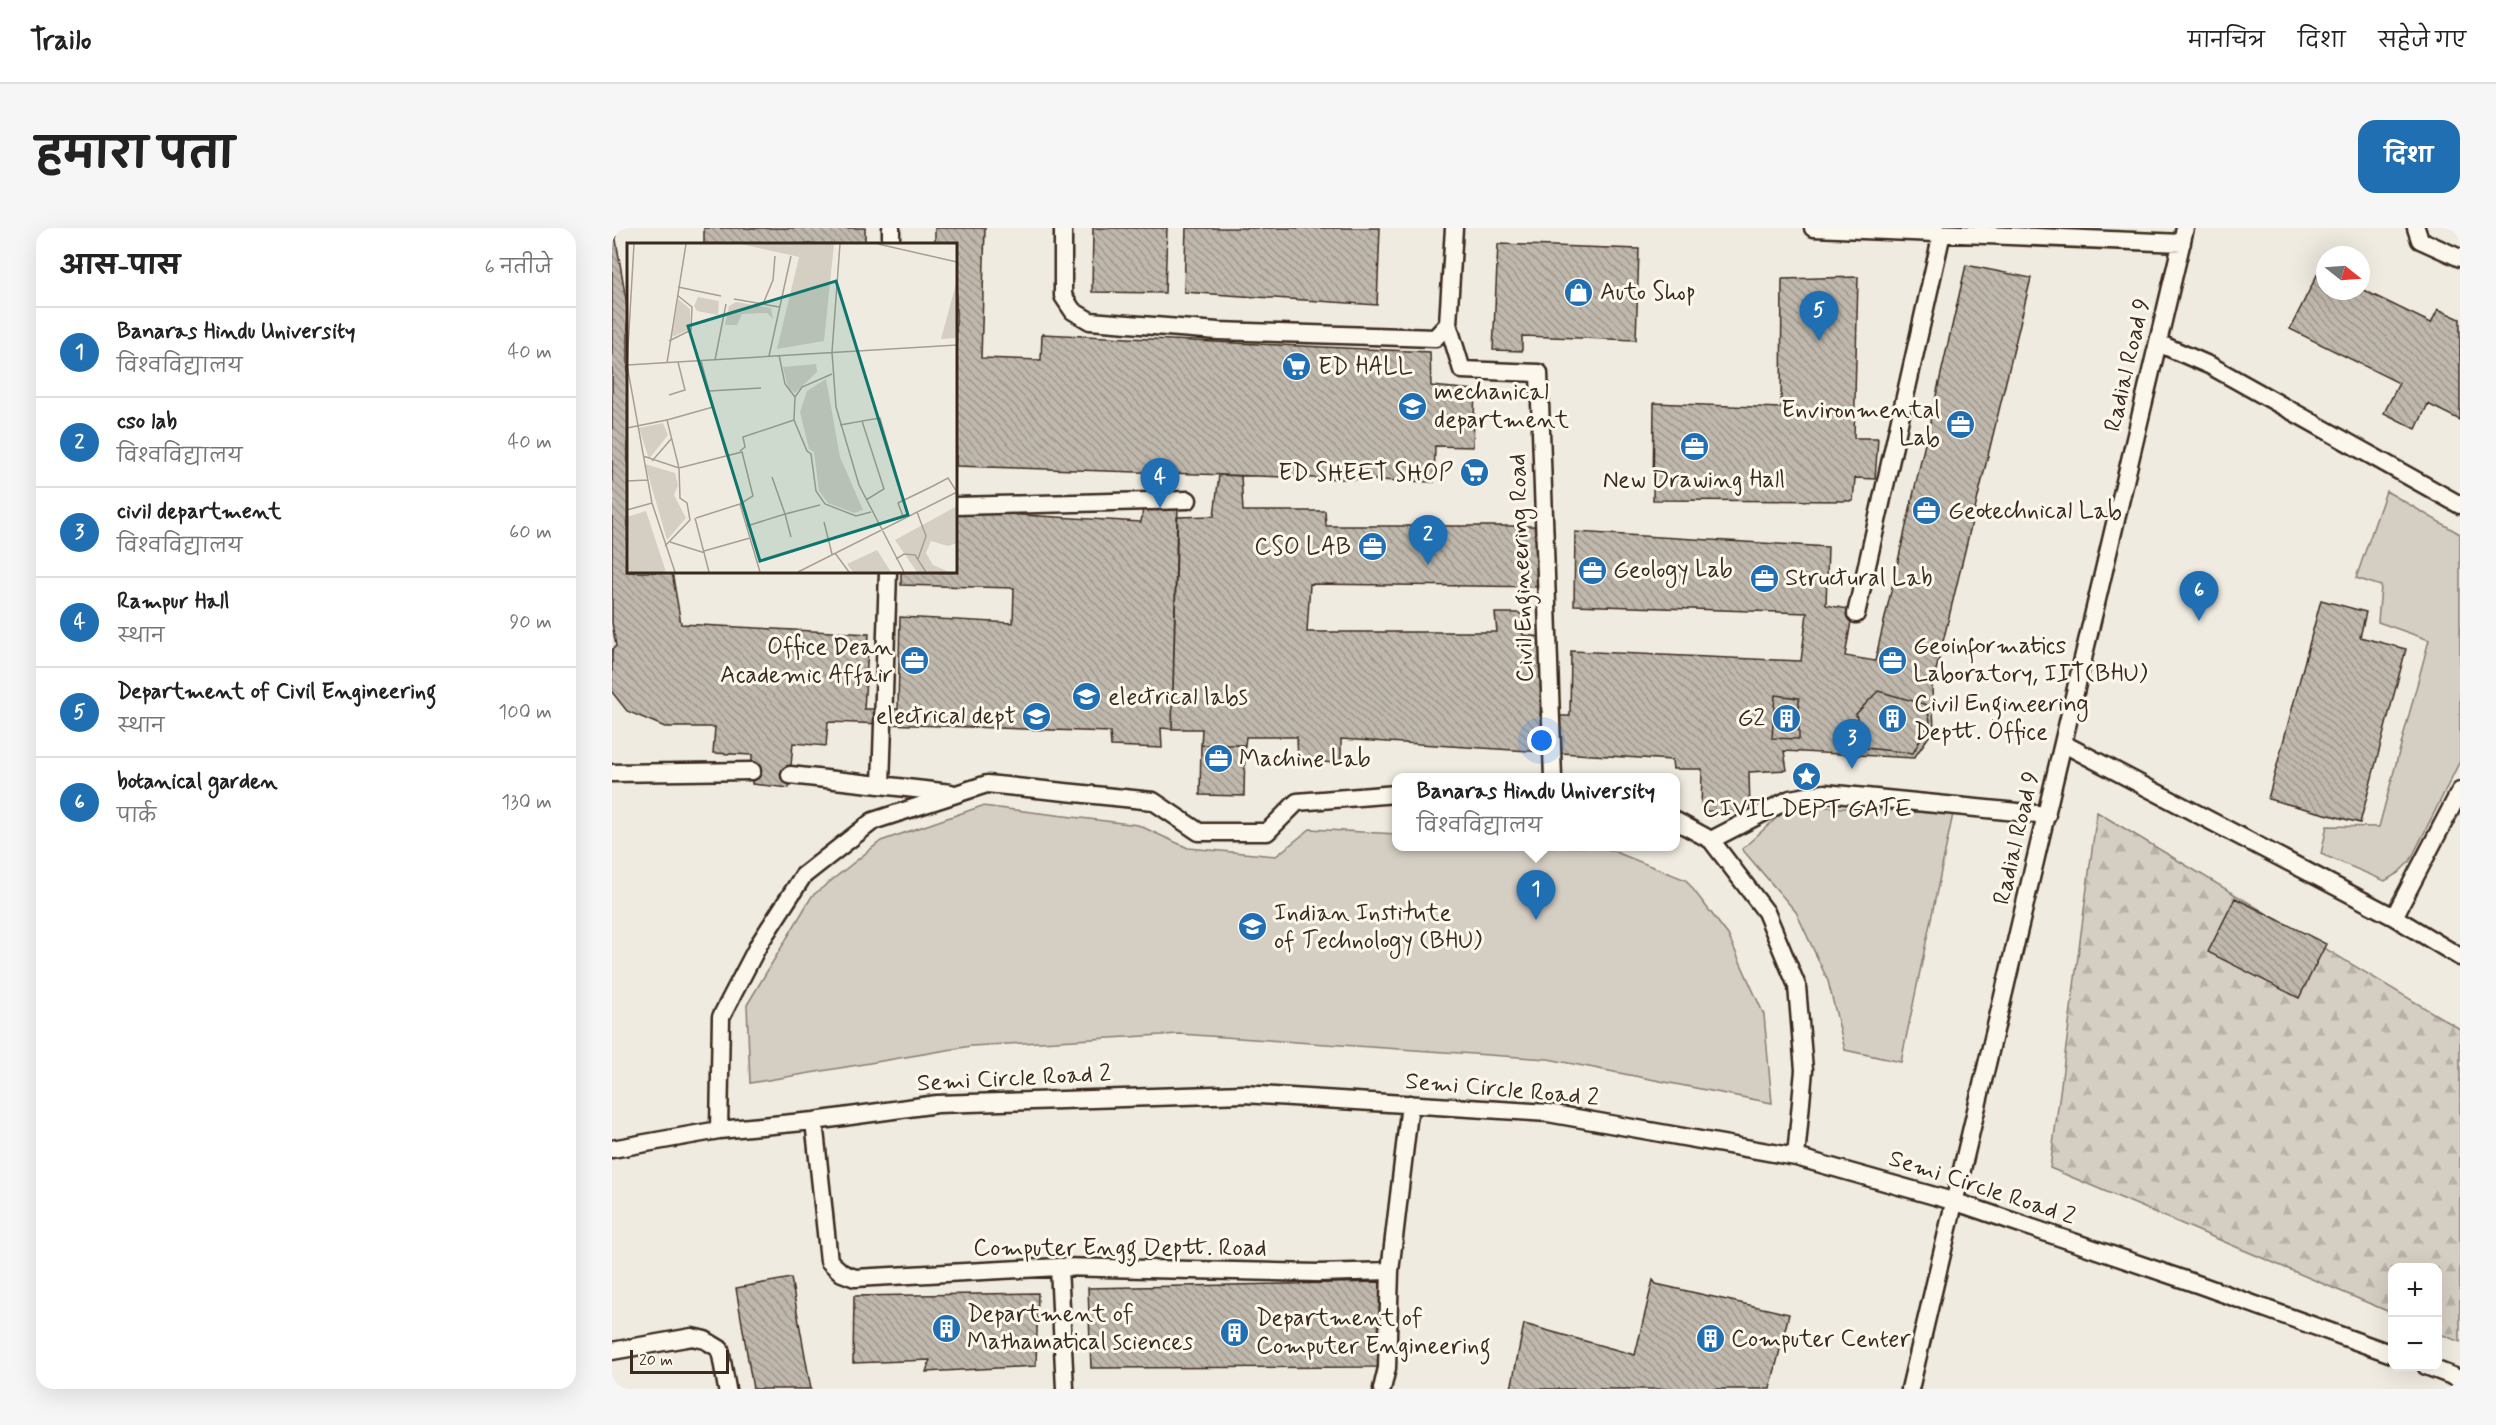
<!DOCTYPE html>
<html lang="hi">
<meta charset="utf-8">
<style>
body{margin:0;font-family:Mynerve,"Playpen Sans Deva",sans-serif;background:#f6f6f6;color:#222}
.controls{position:absolute;right:18px;bottom:18px;display:grid;overflow:hidden;border-radius:12px;box-shadow:0 6px 24px #0002}
.controls button{width:54px;height:54px;display:grid;place-items:center;padding:0;border:0;border-bottom:2px solid #e0e0e0;background:#fff;color:#222;font:30px sans-serif}
.compass{position:absolute;left:1704px;top:18px;width:54px;height:54px;border-radius:50%;background:#fff;box-shadow:0 6px 24px #0002;rotate:107deg}
.scale{position:absolute;left:18px;bottom:15px;width:99px;box-sizing:border-box;padding-left:6px;border:3px solid #3b2a1e;border-top:0;font-size:16px;line-height:21px;white-space:nowrap;color:#3b2a1e;-webkit-text-stroke:4px #fbf7ec;paint-order:stroke}
.you{position:absolute;left:930px;top:513px;width:21px;height:21px;margin:-15px;border:4px solid #fff;border-radius:50%;background:#1a73e8;box-shadow:0 0 0 9px #1a73e833}
.badge{display:grid;place-items:center;width:39px;height:39px;border-radius:50%;background:#1f6fb2;color:#fff;font-size:20px;font-weight:700}
.pin{position:absolute;translate:-50% -50px;filter:drop-shadow(0 2px 3px #0008)}
.pin::after{content:'';position:absolute;top:32px;width:21px;height:18px;background:inherit;clip-path:polygon(0 0,100% 0,50% 100%)}
.popup{position:absolute;left:780px;top:545px;width:288px;height:78px;box-sizing:border-box;display:grid;place-content:center;border-radius:12px;background:#fff;filter:drop-shadow(0 2px 4px #0005);font-size:20px;white-space:nowrap;color:#767676}
.popup b{font-size:22px;color:#222}
.popup::after{content:'';position:absolute;left:50%;top:100%;margin-left:-12px;border:12px solid transparent;border-top-color:#fff}
.list{margin:0;padding:0;list-style:none}
h2{display:flex;justify-content:space-between;align-items:center;height:78px;margin:0;padding:0 24px;font-size:26px}
h2 small{font-size:20px;font-weight:400;color:#767676}
.list li{display:grid;grid-template-columns:39px 1fr auto;gap:18px;align-items:center;box-sizing:border-box;height:90px;padding:0 24px;border-top:2px solid #e0e0e0}
.list b{display:block;font-size:22px;white-space:nowrap}
.list p{margin:0;font-size:20px;white-space:nowrap;color:#767676}
.list em{font-size:20px;font-style:normal;color:#767676}
.map{position:relative;flex:none;width:1848px;height:1161px;overflow:hidden;border-radius:18px}
header{display:flex;align-items:center;gap:36px;box-sizing:border-box;height:84px;padding:0 30px;background:#fff;border-bottom:2px solid #e0e0e0}
header strong{font-size:28px}
nav{display:flex;gap:33px;margin-inline-start:auto;font-size:21px}
.intro{display:flex;align-items:center;justify-content:space-between;box-sizing:border-box;height:144px;padding:0 36px}
h1{margin:0;font-size:42px}
.button{padding:15px 27px;border-radius:18px;background:#1f6fb2;color:#fff;font-size:21px;font-weight:700}
main{display:flex;gap:36px;padding:0 36px}
aside{flex:1;background:#fff;border-radius:18px;box-shadow:0 6px 24px #0002}
.map>svg:first-child{display:block}
</style>
<header>
<strong>Trailo</strong>
<nav><a>मानचित्र</a><a>दिशा</a><a>सहेजे गए</a></nav>
</header>
<div class="intro"><h1>हमारा पता</h1><a class="button">दिशा</a></div>
<main>
<aside>
<h2>आस-पास<small>6 नतीजे</small></h2>
<ul class="list">
<li><span class="badge">1</span><div><b>Banaras Hindu University</b><p>विश्वविद्यालय</p></div><em>40 m</em></li>
<li><span class="badge">2</span><div><b>cso lab</b><p>विश्वविद्यालय</p></div><em>40 m</em></li>
<li><span class="badge">3</span><div><b>civil department</b><p>विश्वविद्यालय</p></div><em>60 m</em></li>
<li><span class="badge">4</span><div><b>Rampur Hall</b><p>स्थान</p></div><em>90 m</em></li>
<li><span class="badge">5</span><div><b>Department of Civil Engineering</b><p>स्थान</p></div><em>100 m</em></li>
<li><span class="badge">6</span><div><b>botanical garden</b><p>पार्क</p></div><em>130 m</em></li>
</ul>
</aside>
<div class="map">
<svg width="1848" height="1161" viewBox="0 0 1848 1161">
<defs>
<pattern id="forest-firs" width="22" height="20" patternUnits="userSpaceOnUse" patternTransform="scale(1.5)"><rect width="22" height="20" fill="#d5cec3"/><path d="M5 1l3.5 6h-7zM16 11l3.5 6h-7z" fill="#b8b1a7"/></pattern>
<pattern id="building-back-hatch" width="6" height="6" patternUnits="userSpaceOnUse" patternTransform="scale(1.5)"><rect width="6" height="6" fill="#c0b8ad"/><path d="M-1 5l2 2M0 0l6 6M5-1l2 2" fill="none" stroke="#9d968c"/></pattern>
</defs>
<rect width="100%" height="100%" fill="#f0ebe0"/>
<filter id="ink" filterUnits="userSpaceOnUse"><feTurbulence type="fractalNoise" baseFrequency=".0167" numOctaves="2"/><feDisplacementMap in="SourceGraphic" scale="12" xChannelSelector="R" yChannelSelector="G"/><feConvolveMatrix kernelMatrix="1 2 1 2 8 2 1 2 1" color-interpolation-filters="sRGB"/></filter>
<g filter="url(#ink)">
<path fill="#d5cec3" stroke="#887c70" stroke-width="1.5" d="M 1774,263 L 1848,306 L 1848,533 L 1798,633 L 1786,645 L 1773,653 L 1709,626 L 1715,598 L 1767,599 L 1817,412 L 1766,394 L 1769,358 L 1744,350 Z
M 1179,577 L 1341,586 L 1289,834 L 1233,822 L 1216,753 L 1184,684 L 1130,621 Z
M 370,578 L 526,597 L 576,620 L 664,628 L 698,601 L 784,606 L 784,618 L 991,619 L 1074,652 L 1116,707 L 1152,787 L 1160,875 L 936,831 L 568,806 L 359,818 L 138,855 L 135,777 L 200,668 L 269,613 Z"/>
<path fill="url(#forest-firs)" stroke="#887c70" stroke-width="1.5" d="M 1485,584 L 1848,801 L 1848,1114 L 1826,1105 L 1826,1040 L 1780,1040 L 1780,1085 L 1438,940 Z"/>
<path fill="url(#building-back-hatch)" stroke="#3b2a1e" stroke-width="1.5" d="M 0,0 L 2,0 L 16,83 L 16,344 L 60,344 L 69,396 L 257,406 L 252,481 L 286,481 L 288,389 L 401,395 L 402,360 L 289,357 L 289,344 L 344,344 L 344,283 L 529,294 L 532,275 L 566,277 L 560,501 L 549,500 L 550,520 L 499,518 L 498,504 L 216,494 L 214,518 L 181,515 L 177,560 L 140,556 L 140,527 L 101,525 L 103,499 L 53,499 L 15,483 L 0,464 L 0,422 L 4,418 L 0,395 Z
M 92,0 L 253,0 L 253,16 L 92,16 Z
M 323,0 L 373,0 L 369,130 L 429,132 L 430,106 L 818,124 L 819,158 L 863,162 L 861,219 L 823,218 L 822,254 L 344,238 L 344,16 L 323,16 Z
M 481,0 L 555,0 L 553,65 L 480,64 Z
M 574,0 L 768,0 L 765,77 L 572,64 Z
M 886,16 L 1027,21 L 1024,112 L 910,108 L 910,123 L 881,122 Z
M 1354,37 L 1419,50 L 1320,459 L 1322,501 L 1302,530 L 1172,523 L 1175,542 L 1137,544 L 1138,584 L 1089,583 L 1090,541 L 1061,541 L 1060,532 L 729,511 L 729,535 L 686,533 L 685,509 L 634,509 L 633,517 L 589,517 L 590,501 L 560,501 L 565,289 L 602,288 L 607,247 L 629,248 L 631,283 L 713,283 L 714,298 L 934,298 L 936,359 L 698,356 L 695,404 L 885,404 L 883,385 L 909,385 L 911,407 L 931,409 L 928,488 L 958,488 L 959,423 L 1189,433 L 1195,385 L 962,377 L 963,304 L 1216,319 L 1214,377 L 1241,382 L 1233,428 L 1263,433 Z
M 1708,41 L 1713,43 L 1713,63 L 1749,63 L 1749,61 L 1819,95 L 1826,81 L 1848,91 L 1848,192 L 1816,176 L 1804,201 L 1772,185 L 1787,155 L 1678,101 Z
M 1246,49 L 1242,210 L 1266,210 L 1263,251 L 1243,250 L 1241,273 L 1041,272 L 1042,175 L 1169,180 L 1170,51 Z
M 1709,372 L 1754,384 L 1748,409 L 1794,421 L 1748,595 L 1656,571 Z
M 1266,463 L 1315,477 L 1318,494 L 1301,525 L 1253,520 L 1244,486 Z
M 1163,467 L 1187,470 L 1187,511 L 1160,510 Z
M 589,517 L 633,517 L 632,568 L 588,567 Z
M 1623,670 L 1714,716 L 1687,770 L 1596,724 Z
M 179,1050 L 199,1161 L 141,1161 L 124,1060 Z
M 1041,1052 L 1044,1056 L 1177,1086 L 1158,1161 L 899,1161 L 912,1096 L 1023,1127 Z
M 768,1054 L 767,1139 L 479,1140 L 476,1060 Z
M 426,1065 L 424,1138 L 314,1144 L 318,1132 L 241,1135 L 242,1068 Z"/>
<g fill="none" stroke-linecap="round" stroke-linejoin="round">
<defs>
<path id="lane" d="M 451,0 L 451,68 L 461,83 L 478,93 L 606,103 L 823,110 L 836,96 L 842,0
M 1201,0 L 1570,15
M 1804,0 L 1808,12 L 1848,30
M 279,16 L 279,0
M 836,96 L 850,142 L 927,145 L 941,550
M 1546,115 L 1599,138 L 1848,277
M 344,278 L 576,272
M 1244,386 L 1330,5
M 1452,516 L 1782,689 L 1848,729
M 0,545 L 140,543
M 178,547 L 339,565
M 269,557 L 276,344
M 1064,593 L 1099,612 L 1154,684 L 1185,758 L 1192,842 L 1184,929
M 1099,612 L 1178,571 L 1213,565 L 1435,587
M 1782,689 L 1848,563
M 202,893 L 217,1033 L 230,1045 L 243,1050 L 447,1039 L 706,1045 L 778,1043 L 798,876
M 107,902 L 109,789 L 147,716 L 191,648 L 261,593 L 375,556 L 541,573 L 587,604 L 655,604 L 685,574 L 784,566
M 0,921 L 107,902 L 202,893 L 325,876 L 632,866 L 936,885 L 1184,929 L 1344,974 L 1588,1057 L 1780,1126
M 447,1039 L 453,1161
M 0,1123 L 80,1109 L 93,1112 L 108,1121 L 115,1161
M 1814,1138 L 1848,1151
M 770,1161 L 775,1140 L 778,1043
M 1298,1161 L 1573,0"/>
</defs>
<use href="#lane" stroke="#3b2a1e" stroke-width="21"/>
<use href="#lane" stroke="#fbf7ec" stroke-width="16"/>
</g>
</g>
<defs>
<symbol id="shop-disc" viewBox="-11 -11 22 22"><circle r="9.5" fill="#1f6fb2" stroke="#fbf7ec"/><path d="M-5-2.5h2.3a2.7 3.5 0 0 1 5.4 0H5L5.5 6h-11ZM-1.5-2.5h3a1.5 2.3 0 0 0-3 0Z" fill="#fff"/></symbol>
<symbol id="supermarket-disc" viewBox="-11 -11 22 22"><circle r="9.5" fill="#1f6fb2" stroke="#fbf7ec"/><path d="M-6-5.5h2.5l.6 2H6L4.5 2H-2.5L-4.4-4H-6ZM-1.5 3.2a1.3 1.3 0 1 0 .1 0ZM3 3.2a1.3 1.3 0 1 0 .1 0Z" fill="#fff"/></symbol>
<symbol id="university-disc" viewBox="-11 -11 22 22"><circle r="9.5" fill="#1f6fb2" stroke="#fbf7ec"/><path d="M0-5L7-2L0 1L-7-2ZM-4 1L0 2.5L4 1V4Q0 6-4 4Z" fill="#fff"/></symbol>
<symbol id="office-disc" viewBox="-11 -11 22 22"><circle r="9.5" fill="#1f6fb2" stroke="#fbf7ec"/><path d="M-6-3h4V-5.5h4V-3h4V5H-6ZM-1-4.5V-3h2v-1.5ZM-6 0V1H6V0Z" fill="#fff"/></symbol>
<symbol id="building-disc" viewBox="-11 -11 22 22"><circle r="9.5" fill="#1f6fb2" stroke="#fbf7ec"/><path d="M-4-6H4V6H1V3H-1V6H-4ZM-2.5-4.3h1.7v1.8h-1.7ZM.8-4.3h1.7v1.8H.8ZM-2.5-1h1.7V.8h-1.7ZM.8-1h1.7V.8H.8Z" fill="#fff"/></symbol>
<symbol id="sight-disc" viewBox="-11 -11 22 22"><circle r="9.5" fill="#1f6fb2" stroke="#fbf7ec"/><path d="M0-6L1.8-2.2L6-1.7L2.9 1.2L3.7 5.4L0 3.3L-3.7 5.4L-2.9 1.2L-6-1.7L-1.8-2.2Z" fill="#fff"/></symbol>
</defs>
<g fill-rule="evenodd">
<use href="#shop-disc" x="950" y="48" width="33" height="33"/>
<use href="#supermarket-disc" x="668" y="122" width="33" height="33"/>
<use href="#university-disc" x="784" y="162" width="33" height="33"/>
<use href="#office-disc" x="1332" y="180" width="33" height="33"/>
<use href="#office-disc" x="1066" y="202" width="33" height="33"/>
<use href="#supermarket-disc" x="846" y="228" width="33" height="33"/>
<use href="#office-disc" x="1298" y="266" width="33" height="33"/>
<use href="#office-disc" x="744" y="302" width="33" height="33"/>
<use href="#office-disc" x="964" y="326" width="33" height="33"/>
<use href="#office-disc" x="1136" y="334" width="33" height="33"/>
<use href="#office-disc" x="1264" y="416" width="33" height="33"/>
<use href="#office-disc" x="286" y="416" width="33" height="33"/>
<use href="#university-disc" x="458" y="452" width="33" height="33"/>
<use href="#university-disc" x="408" y="472" width="33" height="33"/>
<use href="#building-disc" x="1158" y="474" width="33" height="33"/>
<use href="#building-disc" x="1264" y="474" width="33" height="33"/>
<use href="#office-disc" x="590" y="514" width="33" height="33"/>
<use href="#sight-disc" x="1178" y="532" width="33" height="33"/>
<use href="#university-disc" x="624" y="682" width="33" height="33"/>
<use href="#building-disc" x="318" y="1084" width="33" height="33"/>
<use href="#building-disc" x="606" y="1088" width="33" height="33"/>
<use href="#building-disc" x="1082" y="1094" width="33" height="33"/>
</g>
<g text-anchor="middle" dominant-baseline="central" stroke-width="6" stroke-linejoin="round" paint-order="stroke">
<g font-size="24" fill="#3b2a1e" stroke="#fbf7ec" text-anchor="start">
<text x="988" y="64">Auto Shop</text>
<text x="706" y="139">ED HALL</text>
<text x="822" y="164">mechanical<tspan x="822" dy="28">department</tspan></text>
<text x="1328" y="182" text-anchor="end">Environmental<tspan x="1328" dy="28">Lab</tspan></text>
<text x="841" y="245" text-anchor="end">ED SHEET SHOP</text>
<text x="1082" y="252" text-anchor="middle">New Drawing Hall</text>
<text x="1336" y="283">Geotechnical Lab</text>
<text x="739" y="319" text-anchor="end">CSO LAB</text>
<text x="1001" y="342">Geology Lab</text>
<text x="1173" y="350">Structural Lab</text>
<text x="1301" y="418">Geoinformatics<tspan x="1301" dy="28">Laboratory, IIT(BHU)</tspan></text>
<text x="281" y="419" text-anchor="end">Office Dean<tspan x="281" dy="28">Academic Affair</tspan></text>
<text x="496" y="469">electrical labs</text>
<text x="1302" y="476">Civil Engineering<tspan x="1302" dy="28">Deptt. Office</tspan></text>
<text x="404" y="488" text-anchor="end">electrical dept</text>
<text x="1153" y="490" text-anchor="end">G2</text>
<text x="627" y="531">Machine Lab</text>
<text x="1195" y="581" text-anchor="middle">CIVIL DEPT GATE</text>
<text x="662" y="685">Indian Institute<tspan x="662" dy="28">of Technology (BHU)</tspan></text>
<text x="355" y="1086">Department of<tspan x="355" dy="28">Mathamatical sciences</tspan></text>
<text x="644" y="1090">Department of<tspan x="644" dy="28">Computer Engineering</tspan></text>
<text x="1119" y="1111">Computer Center</text>
</g>
<g font-size="24" fill="#3b2a1e" stroke="#fbf7ec">
<text transform="translate(1516 137) rotate(-77)">Radial Road 9</text>
<text transform="translate(910 340) rotate(-92)">Civil Engineering Road</text>
<text transform="translate(1405 610) rotate(-77)">Radial Road 9</text>
<text transform="translate(402 851) rotate(-3)">Semi Circle Road 2</text>
<text transform="translate(890 862) rotate(5)">Semi Circle Road 2</text>
<text transform="translate(1370 960) rotate(18)">Semi Circle Road 2</text>
<text x="508" y="1020">Computer Engg Deptt. Road</text>
</g>
</g>
<g transform="translate(15 15)">
<rect width="330" height="330" fill="#f0ebe0"/>
<path d="M 330,37 L 329,95 L 314,96 ZM 71,54 L 92,58 L 91,72 L 70,68 L 67,63 ZM 51,56 L 63,66 L 63,86 L 45,94 ZM 109,59 L 144,65 L 146,76 L 140,70 L 115,71 L 110,82 L 98,82 L 102,63 ZM 189,121 L 190,129 L 168,150 L 161,145 L 156,124 ZM 199,136 L 213,214 L 236,267 L 227,270 L 201,260 L 192,248 L 187,209 L 182,206 L 173,169 L 180,148 ZM 36,180 L 41,192 L 22,216 L 12,185 ZM 18,221 L 48,230 L 51,242 L 47,252 L 59,275 L 40,297 ZM 330,263 L 330,300 L 321,303 L 304,298 L 299,310 L 306,322 L 322,329 L 290,329 L 268,297 ZM 250,307 L 264,329 L 226,329 L 220,321 Z" fill="#d5cec3"/>
<path d="M 114,1 L 207,1 L 197,98 L 150,106 L 172,14 Z" fill="#d5cec3"/>
<path d="M 19,268 L 39,329 L 0,329 L 0,274 Z" fill="#d5cec3"/>
<path fill="none" stroke="#a89e92" stroke-width="1.5" d="M 7,1 L 0,122 L 25,260 L 48,329M 213,1 L 205,109 L 209,164 L 232,242 L 277,329M 251,1 L 330,19M 51,44 L 94,53M 107,56 L 152,64M 136,61 L 146,37 L 148,13M 42,98 L 64,87 L 65,64 L 50,52M 152,112 L 158,141 L 168,154M 142,113 L 164,13M 88,117 L 99,61M 74,118 L 99,211M 40,120 L 59,1M 0,122 L 330,102M 205,131 L 175,144 L 168,154 L 167,177 L 180,208 L 184,211 L 189,248 L 198,261 L 229,273 L 244,269M 82,148 L 134,145M 42,152 L 58,147 L 51,119M 40,177 L 86,164M 235,178 L 253,175 L 272,241M 213,182 L 235,178 L 257,246 L 239,257M 0,185 L 40,177 L 52,225 L 53,255 L 60,260 L 63,277 L 38,303M 113,208 L 118,204 L 116,194 L 167,177M 16,213 L 52,225 L 115,209 L 126,253 L 113,261M 25,218 L 45,195M 145,234 L 158,271 L 193,262M 0,238 L 21,237M 0,267 L 25,260M 290,269 L 299,293 L 291,316M 68,275 L 82,329M 69,275 L 113,261 L 133,329M 277,276 L 271,260 L 306,243 L 321,235 L 330,249M 197,279 L 205,311M 120,283 L 158,271 L 164,294M 43,299 L 78,310M 77,308 L 123,295M 208,310 L 222,329M 269,316 L 277,311 L 288,312 L 299,329M 171,329 L 330,249"/>
<path fill="#0f766e" fill-opacity="0.15" stroke="#0f766e" stroke-width="3" d="M 209,38 L 281,272 L 133,318 L 61,83 Z"/>
<rect width="330" height="330" fill="none" stroke="#3b2a1e" stroke-width="3"/>
</g>
</svg>
<div class="controls">
<button>+</button>
<button>−</button>
</div>
<svg class="compass" viewBox="-18 -18 36 36"><path d="M0-13l5 13h-10z" fill="#e53935"/><path d="M0 13l5-13h-10z" fill="#767676"/></svg>
<div class="scale">20 m</div>
<div class="you"></div>
<div class="pin badge" style="left:924px;top:692px">1</div>
<div class="popup"><b>Banaras Hindu University</b>विश्वविद्यालय</div>
<div class="pin badge" style="left:816px;top:337px">2</div>
<div class="pin badge" style="left:1240px;top:541px">3</div>
<div class="pin badge" style="left:548px;top:280px">4</div>
<div class="pin badge" style="left:1207px;top:113px">5</div>
<div class="pin badge" style="left:1587px;top:393px">6</div>
</div>
</main>
